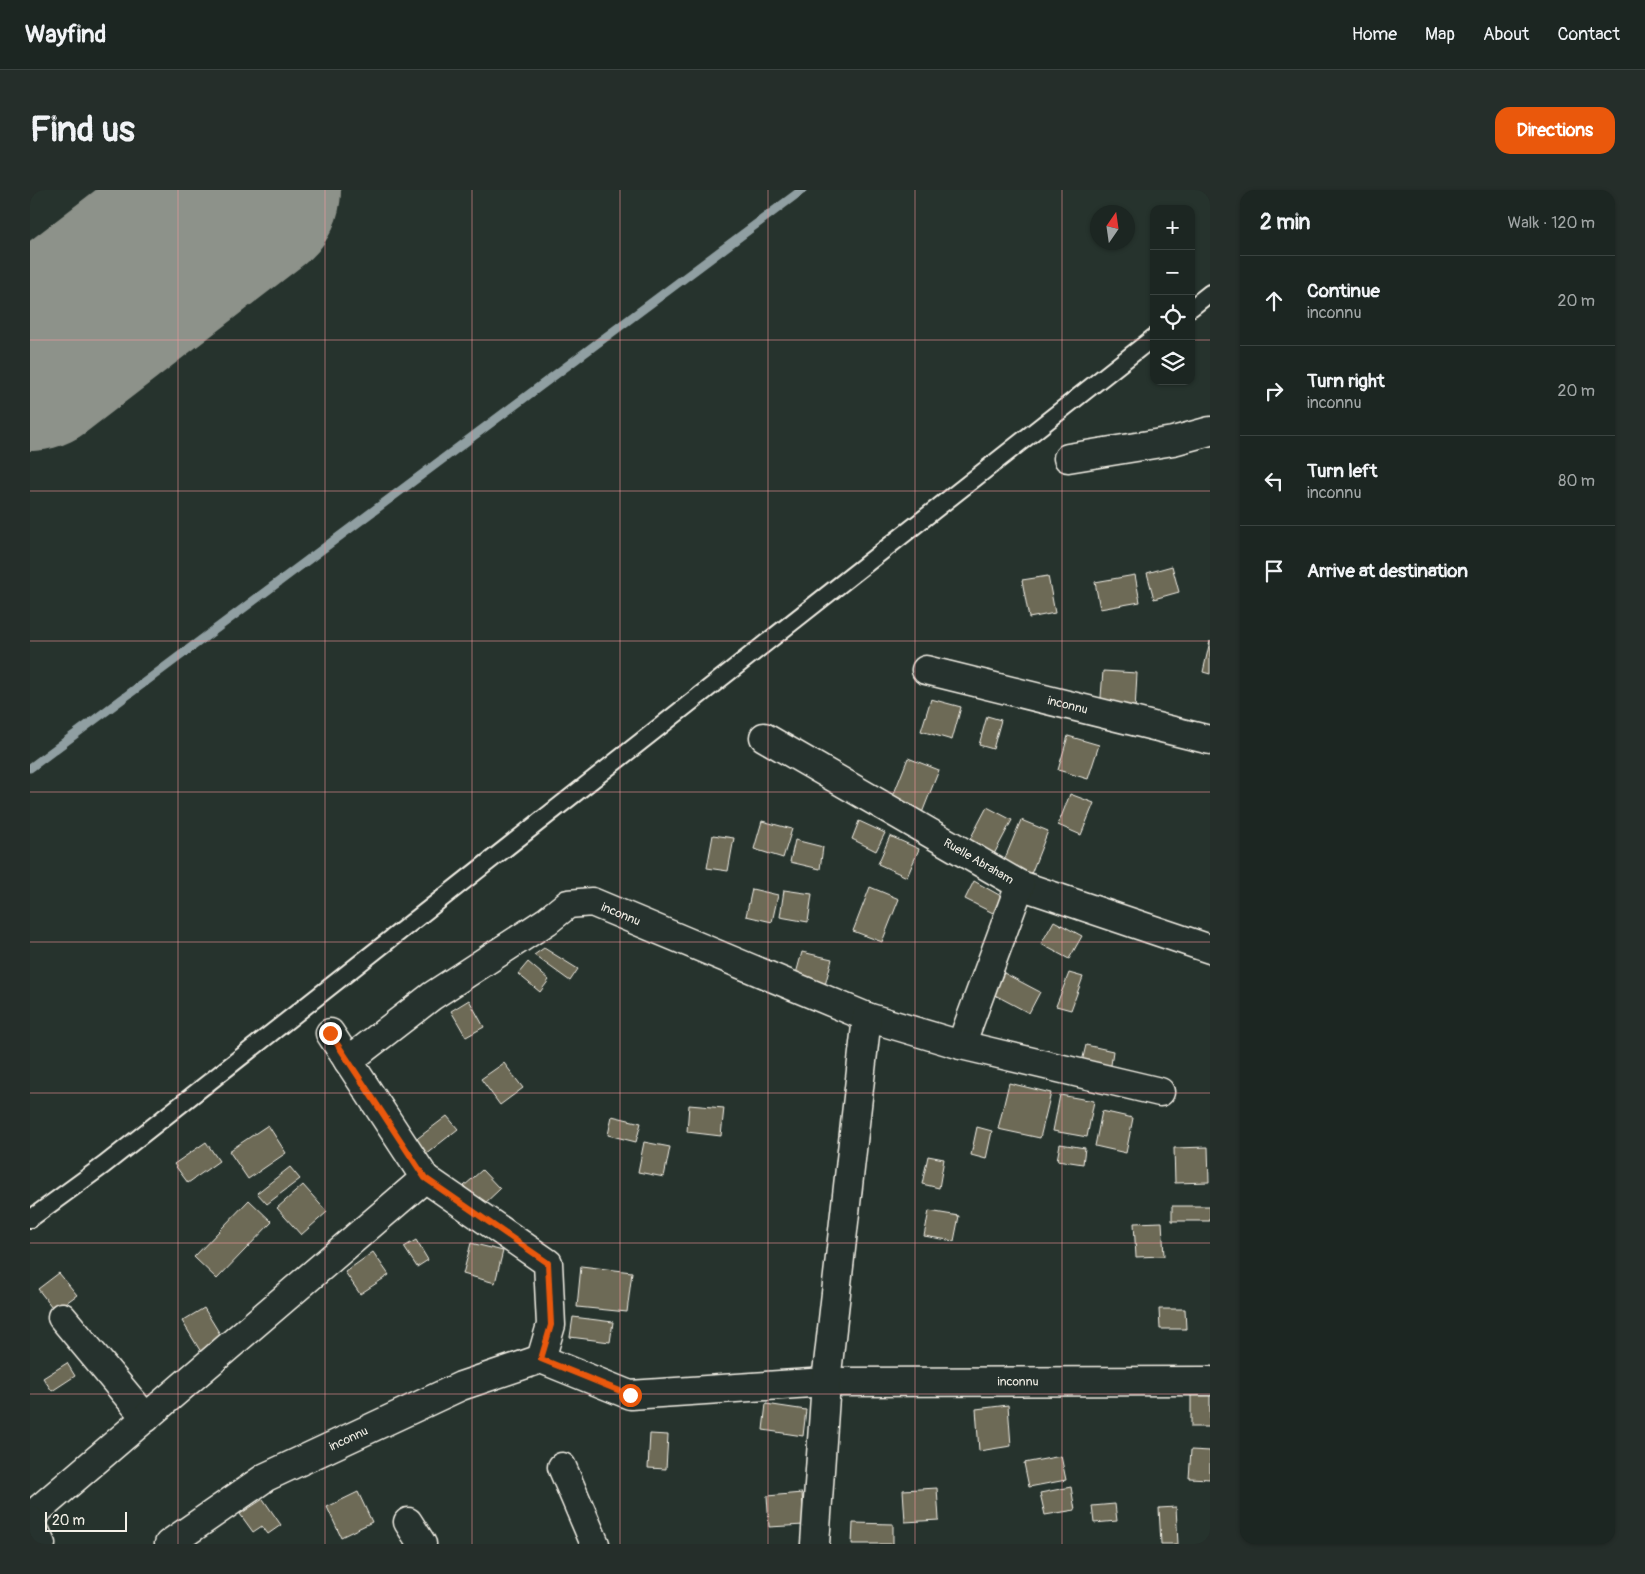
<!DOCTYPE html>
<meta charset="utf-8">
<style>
body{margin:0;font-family:Pangolin,sans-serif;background:#252e2a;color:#f1f3f6}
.controls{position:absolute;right:15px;top:15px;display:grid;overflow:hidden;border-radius:10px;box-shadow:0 1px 4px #0004}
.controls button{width:45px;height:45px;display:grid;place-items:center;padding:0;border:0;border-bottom:1px solid #3a4340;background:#1c2622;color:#f1f3f6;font:25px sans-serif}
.compass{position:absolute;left:1060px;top:15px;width:45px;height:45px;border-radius:50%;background:#1c2622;box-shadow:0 1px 4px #0004;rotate:13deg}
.scale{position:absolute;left:15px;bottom:12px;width:82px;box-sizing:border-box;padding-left:5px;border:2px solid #f4f1e8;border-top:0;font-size:14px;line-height:18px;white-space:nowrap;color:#f4f1e8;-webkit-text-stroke:4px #26332d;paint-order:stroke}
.stop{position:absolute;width:15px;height:15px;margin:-11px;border:4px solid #ea580c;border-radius:50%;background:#fff}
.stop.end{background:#ea580c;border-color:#fff;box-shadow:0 1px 5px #0008}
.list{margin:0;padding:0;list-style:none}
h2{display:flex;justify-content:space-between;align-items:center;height:65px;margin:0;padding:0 20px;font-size:21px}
h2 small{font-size:16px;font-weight:400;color:#a0a5a5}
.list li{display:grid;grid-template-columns:32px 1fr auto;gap:15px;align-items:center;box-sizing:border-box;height:90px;padding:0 20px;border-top:1px solid #3a4340}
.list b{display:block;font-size:19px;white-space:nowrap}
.list p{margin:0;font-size:16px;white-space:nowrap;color:#a0a5a5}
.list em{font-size:16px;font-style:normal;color:#a0a5a5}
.icon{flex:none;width:28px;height:28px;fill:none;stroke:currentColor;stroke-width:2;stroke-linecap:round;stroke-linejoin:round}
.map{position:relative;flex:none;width:1180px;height:1354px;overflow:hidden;border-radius:15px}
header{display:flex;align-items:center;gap:30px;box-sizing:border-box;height:70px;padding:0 25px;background:#1c2622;border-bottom:1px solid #3a4340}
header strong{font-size:24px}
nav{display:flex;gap:28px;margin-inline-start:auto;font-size:18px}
.intro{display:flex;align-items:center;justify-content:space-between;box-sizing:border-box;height:120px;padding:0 30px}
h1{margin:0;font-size:35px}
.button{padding:12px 22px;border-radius:15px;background:#ea580c;color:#fff;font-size:18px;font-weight:700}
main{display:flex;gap:30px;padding:0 30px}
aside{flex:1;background:#1c2622;border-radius:15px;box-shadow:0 1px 4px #0004}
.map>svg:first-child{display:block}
</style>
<header>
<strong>Wayfind</strong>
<nav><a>Home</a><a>Map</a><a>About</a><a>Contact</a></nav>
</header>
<div class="intro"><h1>Find us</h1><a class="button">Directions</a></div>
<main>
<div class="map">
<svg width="1180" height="1354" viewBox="0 0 1180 1354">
<rect width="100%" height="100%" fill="#26332d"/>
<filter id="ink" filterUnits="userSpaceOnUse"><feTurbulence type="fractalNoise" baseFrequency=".02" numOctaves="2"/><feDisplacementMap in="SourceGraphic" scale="10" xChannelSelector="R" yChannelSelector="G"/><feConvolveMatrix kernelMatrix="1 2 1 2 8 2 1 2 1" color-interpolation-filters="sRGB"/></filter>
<g filter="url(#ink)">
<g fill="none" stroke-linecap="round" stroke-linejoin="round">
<path stroke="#909fa2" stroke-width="9" d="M 0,578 L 772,0"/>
<path stroke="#8d928a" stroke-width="74" d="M 97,93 L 119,58 L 129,29 L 125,0"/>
<path stroke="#8d928a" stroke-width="186" d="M 0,168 L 218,0"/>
</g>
<path fill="#6d6a57" stroke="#f4f1e8" d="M 1142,376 L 1149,402 L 1124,409 L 1117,383 Z
M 1105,385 L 1110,412 L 1070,419 L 1065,392 Z
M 1018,386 L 1025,423 L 999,428 L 992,390 Z
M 1180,451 L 1180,484 L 1173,482 Z
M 1073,481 L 1107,483 L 1105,521 L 1070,520 Z
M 901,509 L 931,517 L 922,550 L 891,541 Z
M 957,526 L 971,530 L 963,559 L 949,555 Z
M 1038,546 L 1069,555 L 1058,589 L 1028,580 Z
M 878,568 L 909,580 L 892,623 L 861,611 Z
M 1040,604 L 1064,613 L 1051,645 L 1028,635 Z
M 957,617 L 982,630 L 963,666 L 938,653 Z
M 991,630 L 1018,641 L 1001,684 L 973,673 Z
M 732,631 L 762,639 L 753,668 L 724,659 Z
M 829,631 L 855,643 L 846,661 L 822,649 Z
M 683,645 L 704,648 L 698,681 L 677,678 Z
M 860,646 L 889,659 L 877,687 L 848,674 Z
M 765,650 L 793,657 L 790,679 L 760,672 Z
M 944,691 L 971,706 L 963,723 L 935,709 Z
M 840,697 L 869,709 L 852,752 L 823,741 Z
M 722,699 L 748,705 L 742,732 L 716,726 Z
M 754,700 L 782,704 L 778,732 L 750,727 Z
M 1024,731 L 1052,746 L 1039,769 L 1011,754 Z
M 514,758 L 548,779 L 540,791 L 504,765 Z
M 772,762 L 802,769 L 794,799 L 764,791 Z
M 498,772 L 519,790 L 510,802 L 488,784 Z
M 974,783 L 1010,802 L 999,823 L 963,804 Z
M 1039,783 L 1053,787 L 1041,820 L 1026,816 Z
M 439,810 L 454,837 L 436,847 L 421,821 Z
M 1056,855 L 1083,861 L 1080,882 L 1051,876 Z
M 474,873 L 493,898 L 470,915 L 451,889 Z
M 979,893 L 1021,903 L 1010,948 L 968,939 Z
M 1030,905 L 1064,911 L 1057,947 L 1023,941 Z
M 659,915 L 694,918 L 691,946 L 657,942 Z
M 1072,921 L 1103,928 L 1096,963 L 1065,956 Z
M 417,926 L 428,939 L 395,965 L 384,951 Z
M 582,926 L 611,933 L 606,952 L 578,945 Z
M 238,935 L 256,963 L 218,989 L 199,961 Z
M 947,937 L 962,941 L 956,969 L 941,965 Z
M 176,952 L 189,971 L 158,993 L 144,974 Z
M 614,952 L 640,957 L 634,987 L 608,982 Z
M 1030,954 L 1055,958 L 1053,974 L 1027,970 Z
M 1178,957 L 1179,992 L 1145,993 L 1144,958 Z
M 898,966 L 914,969 L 909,998 L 892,994 Z
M 260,977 L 270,989 L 237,1014 L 227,1003 Z
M 452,980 L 470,999 L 452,1016 L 434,996 Z
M 273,995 L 297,1022 L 271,1045 L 247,1018 Z
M 219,1010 L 242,1032 L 187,1089 L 164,1067 Z
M 1142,1016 L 1180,1016 L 1180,1031 L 1142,1031 Z
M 899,1021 L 929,1026 L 924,1051 L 894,1046 Z
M 1132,1032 L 1134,1066 L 1106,1067 L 1104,1033 Z
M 386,1050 L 398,1070 L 387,1077 L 374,1057 Z
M 441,1053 L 473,1061 L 465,1093 L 433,1084 Z
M 343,1062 L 359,1085 L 330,1104 L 315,1082 Z
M 551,1076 L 602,1082 L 597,1122 L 547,1117 Z
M 29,1083 L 47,1105 L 25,1121 L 8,1099 Z
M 174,1118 L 193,1149 L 171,1162 L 152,1131 Z
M 1129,1119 L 1155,1119 L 1156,1139 L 1130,1139 Z
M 543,1127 L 583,1132 L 580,1152 L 540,1147 Z
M 37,1173 L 45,1186 L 22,1201 L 13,1188 Z
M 1161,1205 L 1180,1205 L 1180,1237 L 1161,1237 Z
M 736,1214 L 776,1220 L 773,1246 L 733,1240 Z
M 978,1215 L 981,1256 L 949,1261 L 946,1219 Z
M 620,1244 L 638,1245 L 636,1279 L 618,1278 Z
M 1161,1260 L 1180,1261 L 1180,1289 L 1159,1288 Z
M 1031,1266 L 1036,1290 L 999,1297 L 994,1273 Z
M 1041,1297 L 1045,1320 L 1015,1325 L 1010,1303 Z
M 907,1298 L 909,1330 L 875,1332 L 873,1300 Z
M 328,1302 L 342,1332 L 311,1347 L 297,1317 Z
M 772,1303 L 774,1335 L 739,1337 L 737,1306 Z
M 233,1309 L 251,1335 L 238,1344 L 232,1336 L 223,1342 L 210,1324 Z
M 1085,1314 L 1087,1331 L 1064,1333 L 1062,1316 Z
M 1146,1317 L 1148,1354 L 1131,1354 L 1129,1318 Z
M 823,1333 L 863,1334 L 863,1354 L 822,1354 Z"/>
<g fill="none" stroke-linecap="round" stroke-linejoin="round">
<defs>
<path id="lane" d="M 1161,118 L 1180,103
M 0,1029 L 74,975 L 1124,147"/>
<g id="street">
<path d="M 1038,268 L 1143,251 L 1180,241"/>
<path id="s1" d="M 896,480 L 1180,550"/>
<path id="s2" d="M 734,547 L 990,695 L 1180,759"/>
<path d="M 300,843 L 395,988"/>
<path d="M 931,855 L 990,695"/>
<path id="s3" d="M 318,871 L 402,806 L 517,731 L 538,714 L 562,712 L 837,827 L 931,855 L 1130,902"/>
<path d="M 32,1127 L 116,1228"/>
<path d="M 532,1277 L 565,1354"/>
<path d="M 0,1327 L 395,988 L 518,1073 L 521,1135 L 511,1169"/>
<path d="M 0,1330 L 11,1354"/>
<path d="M 378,1332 L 392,1354"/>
<path id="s4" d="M 139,1354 L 236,1287 L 431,1196 L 511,1169 L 600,1205 L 796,1192 L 1180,1191"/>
<path d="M 785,1354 L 796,1192 L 837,827"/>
</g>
</defs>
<use href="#lane" stroke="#f4f1e8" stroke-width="20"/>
<use href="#street" stroke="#f4f1e8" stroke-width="31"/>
<use href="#lane" stroke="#26332d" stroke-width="16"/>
<use href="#street" stroke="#26332d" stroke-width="28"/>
</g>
</g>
<g fill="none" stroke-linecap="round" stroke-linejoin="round" filter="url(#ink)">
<path stroke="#ea580c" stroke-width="6" d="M 300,843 L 395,988 L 518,1073 L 521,1135 L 511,1169 L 600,1205"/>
</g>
<path fill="none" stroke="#ff9aa2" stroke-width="1" stroke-opacity="0.55" d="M 148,0 L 148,1354M 295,0 L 295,1354M 442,0 L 442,1354M 590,0 L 590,1354M 738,0 L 738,1354M 885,0 L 885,1354M 1032,0 L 1032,1354M 0,150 L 1124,150M 1161,150 L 1180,150M 0,301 L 1180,301M 0,451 L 1180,451M 0,602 L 1180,602M 0,752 L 1180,752M 0,903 L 1180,903M 0,1053 L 1180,1053M 0,1204 L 1180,1204"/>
<g text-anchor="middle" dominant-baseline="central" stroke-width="4" stroke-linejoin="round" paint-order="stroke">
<g font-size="12" fill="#f4f1e8" stroke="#26332d">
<text stroke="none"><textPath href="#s1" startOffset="146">inconnu</textPath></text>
<text stroke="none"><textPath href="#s2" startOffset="248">Ruelle Abraham</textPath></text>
<text stroke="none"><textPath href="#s3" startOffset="326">inconnu</textPath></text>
<text stroke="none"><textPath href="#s4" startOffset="902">inconnu</textPath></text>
<text stroke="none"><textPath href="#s4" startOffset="209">inconnu</textPath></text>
</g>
</g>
</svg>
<div class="controls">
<button>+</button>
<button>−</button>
<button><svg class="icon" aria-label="locate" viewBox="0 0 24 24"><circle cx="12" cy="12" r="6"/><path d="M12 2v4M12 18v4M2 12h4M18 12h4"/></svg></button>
<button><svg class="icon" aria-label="layers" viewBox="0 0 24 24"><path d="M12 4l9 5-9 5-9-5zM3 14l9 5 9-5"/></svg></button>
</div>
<svg class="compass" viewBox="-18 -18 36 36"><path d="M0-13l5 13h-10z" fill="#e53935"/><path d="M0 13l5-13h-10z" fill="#a0a5a5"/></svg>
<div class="scale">20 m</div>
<div class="stop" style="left:600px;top:1205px"></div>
<div class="stop end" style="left:300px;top:843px"></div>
</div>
<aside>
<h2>2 min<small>Walk · 120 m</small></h2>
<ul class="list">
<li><svg class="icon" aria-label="ahead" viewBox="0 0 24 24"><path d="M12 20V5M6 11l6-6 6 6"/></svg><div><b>Continue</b><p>inconnu</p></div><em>20 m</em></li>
<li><svg class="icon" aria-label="right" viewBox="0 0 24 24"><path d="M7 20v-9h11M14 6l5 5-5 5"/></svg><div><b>Turn right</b><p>inconnu</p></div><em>20 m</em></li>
<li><svg class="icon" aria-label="left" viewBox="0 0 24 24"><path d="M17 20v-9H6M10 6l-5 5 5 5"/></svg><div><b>Turn left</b><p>inconnu</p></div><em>80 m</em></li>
<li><svg class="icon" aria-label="arrive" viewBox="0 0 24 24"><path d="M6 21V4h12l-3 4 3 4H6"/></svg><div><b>Arrive at destination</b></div></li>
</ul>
</aside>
</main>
